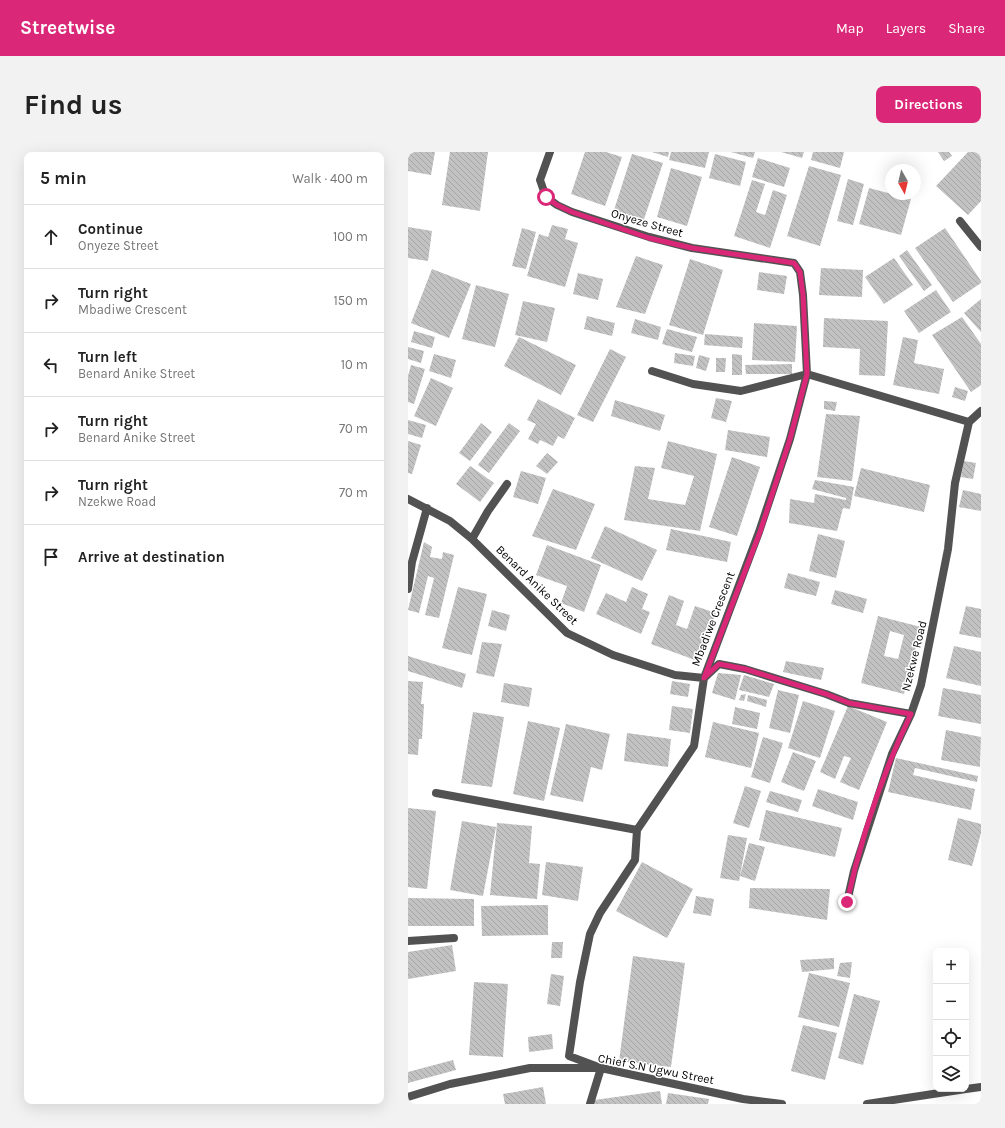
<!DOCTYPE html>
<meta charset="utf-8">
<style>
body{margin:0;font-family:Karla,sans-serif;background:#f2f2f2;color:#222}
.controls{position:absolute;right:12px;bottom:12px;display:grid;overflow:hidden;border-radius:8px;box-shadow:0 4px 16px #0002}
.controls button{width:36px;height:36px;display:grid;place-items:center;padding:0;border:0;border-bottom:1px solid #e0e0e0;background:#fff;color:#222;font:20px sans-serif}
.compass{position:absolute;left:477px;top:12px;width:36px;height:36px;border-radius:50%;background:#fff;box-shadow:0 4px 16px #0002;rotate:172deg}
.stop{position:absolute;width:12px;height:12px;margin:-9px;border:3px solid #db2777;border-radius:50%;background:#fff}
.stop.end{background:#db2777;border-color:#fff;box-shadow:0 1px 4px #0008}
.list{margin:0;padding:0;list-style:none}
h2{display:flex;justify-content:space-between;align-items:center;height:52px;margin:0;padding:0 16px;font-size:17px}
h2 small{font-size:13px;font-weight:400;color:#767676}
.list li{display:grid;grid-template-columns:26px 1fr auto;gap:12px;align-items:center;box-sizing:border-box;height:64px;padding:0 16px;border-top:1px solid #e0e0e0}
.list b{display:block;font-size:15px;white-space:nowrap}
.list p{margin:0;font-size:13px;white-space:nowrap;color:#767676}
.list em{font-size:13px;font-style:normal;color:#767676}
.icon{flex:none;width:22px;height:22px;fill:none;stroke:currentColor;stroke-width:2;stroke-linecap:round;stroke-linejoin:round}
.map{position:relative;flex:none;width:573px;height:952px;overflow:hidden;border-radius:8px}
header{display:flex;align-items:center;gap:24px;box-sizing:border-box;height:56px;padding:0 20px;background:#db2777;color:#fff}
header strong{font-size:19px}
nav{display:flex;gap:22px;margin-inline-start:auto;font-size:14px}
.intro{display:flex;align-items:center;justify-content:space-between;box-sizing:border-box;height:96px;padding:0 24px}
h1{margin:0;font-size:28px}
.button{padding:10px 18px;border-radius:8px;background:#db2777;color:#fff;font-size:14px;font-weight:700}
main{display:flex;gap:24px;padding:0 24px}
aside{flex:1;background:#fff;border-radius:8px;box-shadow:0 4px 16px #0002}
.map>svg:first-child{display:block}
</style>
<header>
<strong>Streetwise</strong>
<nav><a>Map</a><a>Layers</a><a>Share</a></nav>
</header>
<div class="intro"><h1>Find us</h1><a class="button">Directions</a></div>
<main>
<aside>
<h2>5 min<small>Walk · 400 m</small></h2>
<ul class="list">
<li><svg class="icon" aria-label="ahead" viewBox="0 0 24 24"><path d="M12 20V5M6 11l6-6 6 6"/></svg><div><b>Continue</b><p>Onyeze Street</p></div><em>100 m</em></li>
<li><svg class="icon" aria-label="right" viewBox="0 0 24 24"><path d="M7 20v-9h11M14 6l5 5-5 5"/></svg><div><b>Turn right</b><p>Mbadiwe Crescent</p></div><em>150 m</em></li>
<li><svg class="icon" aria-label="left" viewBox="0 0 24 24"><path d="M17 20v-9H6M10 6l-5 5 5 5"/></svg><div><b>Turn left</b><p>Benard Anike Street</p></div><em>10 m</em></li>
<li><svg class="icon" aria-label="right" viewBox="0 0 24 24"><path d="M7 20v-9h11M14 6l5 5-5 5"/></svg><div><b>Turn right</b><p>Benard Anike Street</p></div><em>70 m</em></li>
<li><svg class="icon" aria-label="right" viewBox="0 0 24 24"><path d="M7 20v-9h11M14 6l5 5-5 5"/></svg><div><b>Turn right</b><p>Nzekwe Road</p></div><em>70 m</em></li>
<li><svg class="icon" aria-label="arrive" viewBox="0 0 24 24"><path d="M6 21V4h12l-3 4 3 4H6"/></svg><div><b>Arrive at destination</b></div></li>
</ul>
</aside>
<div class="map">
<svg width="573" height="952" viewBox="0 0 573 952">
<defs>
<pattern id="building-back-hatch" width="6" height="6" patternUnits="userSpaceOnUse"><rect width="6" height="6" fill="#c2c2c2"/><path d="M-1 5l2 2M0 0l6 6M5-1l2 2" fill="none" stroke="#a5a5a5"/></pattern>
</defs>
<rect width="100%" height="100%" fill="#fff"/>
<path fill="url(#building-back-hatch)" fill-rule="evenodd" d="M 0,0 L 27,0 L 23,23 L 0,19 Z
M 42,0 L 80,0 L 72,59 L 34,53 Z
M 177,0 L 198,0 L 214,5 L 197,54 L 163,42 Z
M 244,0 L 261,0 L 260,5 Z
M 263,0 L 301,0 L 297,16 L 261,8 Z
M 323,0 L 347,0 L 345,6 Z
M 373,0 L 396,0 L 394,6 Z
M 405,0 L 436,0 L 432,16 L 403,8 Z
M 530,0 L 541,0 L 544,4 L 536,9 Z
M 560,0 L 573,0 L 573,49 L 560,63 L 528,34 Z
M 224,2 L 255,11 L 235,70 L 205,61 Z
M 307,2 L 338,10 L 332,34 L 301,26 Z
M 350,6 L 382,16 L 376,35 L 344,25 Z
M 401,14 L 433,23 L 412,94 L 379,84 Z
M 263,16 L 294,25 L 279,74 L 249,65 Z
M 440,27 L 456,32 L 445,73 L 429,69 Z
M 344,28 L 357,32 L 348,60 L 357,63 L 365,38 L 379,43 L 362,96 L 326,84 Z
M 461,36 L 503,47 L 493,83 L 451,72 Z
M 144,73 L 160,77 L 157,87 L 170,91 L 157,135 L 119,124 L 131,82 L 140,85 Z
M 0,75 L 24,79 L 20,109 L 0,106 Z
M 114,76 L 128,80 L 118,117 L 104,114 Z
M 537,76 L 573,129 L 573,131 L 545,150 L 507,96 Z
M 499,98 L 524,133 L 516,139 L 491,104 Z
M 228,104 L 255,113 L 237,162 L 208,155 Z
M 486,106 L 505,133 L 476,152 L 457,125 Z
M 282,107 L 315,118 L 295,183 L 261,173 Z
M 413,116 L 455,118 L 454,145 L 411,143 Z
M 24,117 L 63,132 L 41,186 L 3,171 Z
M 351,120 L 379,124 L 376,142 L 349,138 Z
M 170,121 L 195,127 L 190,148 L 165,142 Z
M 68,133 L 101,142 L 87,195 L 54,187 Z
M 528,138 L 543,160 L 511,181 L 496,159 Z
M 573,147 L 573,180 L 556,161 Z
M 115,149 L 147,156 L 139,190 L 107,183 Z
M 179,164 L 207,171 L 204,184 L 176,177 Z
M 554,165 L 573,192 L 573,233 L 563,240 L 524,183 Z
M 416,166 L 480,169 L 477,224 L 451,223 L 452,197 L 415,195 Z
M 227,167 L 253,175 L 250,188 L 223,181 Z
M 346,171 L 389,174 L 387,210 L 344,208 Z
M 259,177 L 289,185 L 284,200 L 254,192 Z
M 6,179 L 27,185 L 24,196 L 3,190 Z
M 297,182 L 335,185 L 334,196 L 296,193 Z
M 111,185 L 168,213 L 153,243 L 96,214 Z
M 495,185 L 510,188 L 506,211 L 536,217 L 531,242 L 485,233 Z
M 0,195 L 16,199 L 13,211 L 0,207 Z
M 202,197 L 218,205 L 185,270 L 169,263 Z
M 267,201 L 287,204 L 285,214 L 266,211 Z
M 26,202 L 48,208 L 43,226 L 21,219 Z
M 324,202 L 334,203 L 334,223 L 324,223 Z
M 291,203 L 302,206 L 298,219 L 288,216 Z
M 308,206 L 318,206 L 317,220 L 308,220 Z
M 384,212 L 384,222 L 338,222 L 337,213 Z
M 3,213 L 17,217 L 6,252 L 0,250 L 0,224 Z
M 23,226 L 45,236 L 28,274 L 6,264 Z
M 547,235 L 560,239 L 557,249 L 544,245 Z
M 308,246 L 324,249 L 318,270 L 303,266 Z
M 130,247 L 167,266 L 156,287 L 150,284 L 145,294 L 132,288 L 130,292 L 120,287 L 128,272 L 119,268 Z
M 207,248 L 257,263 L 252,279 L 203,264 Z
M 416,249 L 429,250 L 427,259 L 416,257 Z
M 418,262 L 452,264 L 444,329 L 409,325 Z
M 0,268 L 18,273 L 14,286 L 0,282 Z
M 73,271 L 84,280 L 62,309 L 51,301 Z
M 101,271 L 112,279 L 81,321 L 70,313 Z
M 320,278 L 362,285 L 359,305 L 317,298 Z
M 0,289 L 13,293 L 4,322 L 0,321 Z
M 260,289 L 309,302 L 292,379 L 216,368 L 227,314 L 247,316 L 240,347 L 277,353 L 286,324 L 253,316 Z
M 139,301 L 150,310 L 139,322 L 128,314 Z
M 324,305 L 352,315 L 329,384 L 301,375 Z
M 556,309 L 568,311 L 565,327 L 553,325 Z
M 62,314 L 86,331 L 72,350 L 48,332 Z
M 453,316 L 522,333 L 516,360 L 446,344 Z
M 113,319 L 138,326 L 130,352 L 105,345 Z
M 407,328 L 446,335 L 442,357 L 435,356 L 429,379 L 381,371 L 382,347 L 406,351 L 407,342 L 438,348 L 438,346 L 404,337 Z
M 145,337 L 187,352 L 168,398 L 124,384 Z
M 555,338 L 573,342 L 573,359 L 551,355 Z
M 197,374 L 249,398 L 234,429 L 183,406 Z
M 263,377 L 323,390 L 319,410 L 258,398 Z
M 410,382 L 437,389 L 428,426 L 401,419 Z
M 16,390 L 24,395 L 22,405 L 34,407 L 35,400 L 46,403 L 31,466 L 17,463 L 26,426 L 20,424 L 11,461 L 0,458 Z
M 139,393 L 193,413 L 176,460 L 153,451 L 159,434 L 128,423 Z
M 380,421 L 412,430 L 408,444 L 376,436 Z
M 50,435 L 79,442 L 64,503 L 34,496 Z
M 224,435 L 240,442 L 234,457 L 242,460 L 233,482 L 188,462 L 198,441 L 218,450 Z
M 427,438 L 459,447 L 455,461 L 423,452 Z
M 261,443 L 276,449 L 268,473 L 279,477 L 287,454 L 308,461 L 290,509 L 243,492 Z
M 558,454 L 573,457 L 573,486 L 551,482 Z
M 84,458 L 102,463 L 98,479 L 80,474 Z
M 470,464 L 513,475 L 496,542 L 453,531 ZM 482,479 L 496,483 L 490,507 L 476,504 Z
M 74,490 L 94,492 L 86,525 L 68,521 Z
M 546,494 L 573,500 L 573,534 L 538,526 Z
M 0,504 L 58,522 L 54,536 L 0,519 Z
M 378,509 L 416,516 L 413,528 L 375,520 Z
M 310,521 L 333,523 L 327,548 L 304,541 Z
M 336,523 L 366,532 L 361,545 L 331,538 Z
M 0,529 L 15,530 L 13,552 L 16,552 L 14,587 L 11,587 L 10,603 L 0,602 Z
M 264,529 L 282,532 L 280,545 L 262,542 Z
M 96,531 L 124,536 L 121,555 L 93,550 Z
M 535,536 L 573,543 L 573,572 L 530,564 Z
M 370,538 L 391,543 L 382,581 L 361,576 Z
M 338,542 L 336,549 L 331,548 L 333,543 Z
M 340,543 L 359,548 L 358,555 L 339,549 Z
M 395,549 L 427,559 L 412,606 L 380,596 Z
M 264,554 L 285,557 L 282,581 L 261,578 Z
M 440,554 L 479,570 L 451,638 L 432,630 L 443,606 L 436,604 L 427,627 L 412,620 Z
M 327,555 L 352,561 L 349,577 L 324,572 Z
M 65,560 L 96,565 L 84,635 L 53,631 Z
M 120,569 L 152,576 L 136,649 L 105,642 Z
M 305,570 L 351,581 L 343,616 L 297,605 Z
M 158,572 L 202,582 L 194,618 L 183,615 L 175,650 L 142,643 Z
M 538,578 L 573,585 L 572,615 L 533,608 Z
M 219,581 L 263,587 L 260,615 L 216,609 Z
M 355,585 L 375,591 L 362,631 L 343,625 Z
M 385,600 L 408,609 L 396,639 L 373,630 Z
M 488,606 L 570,624 L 569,630 L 507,616 L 505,623 L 567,637 L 563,658 L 480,640 Z
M 337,634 L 353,639 L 341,676 L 325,671 Z
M 410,637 L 450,650 L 445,668 L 404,654 Z
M 362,639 L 394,648 L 390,660 L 358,650 Z
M 0,656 L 28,659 L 19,737 L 0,735 Z
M 358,658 L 434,676 L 427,705 L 351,688 Z
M 550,666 L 573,672 L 573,681 L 564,714 L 540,708 Z
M 54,669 L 88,675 L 75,744 L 42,738 Z
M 89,671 L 124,674 L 121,711 L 132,712 L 129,747 L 82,743 Z
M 320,683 L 339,686 L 331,729 L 312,726 Z
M 341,691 L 357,695 L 347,729 L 332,724 Z
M 138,710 L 175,715 L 170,749 L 134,743 Z
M 234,710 L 285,737 L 259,786 L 208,759 Z
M 342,736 L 422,737 L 419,768 L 341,756 Z
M 288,744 L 306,747 L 303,764 L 285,761 Z
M 0,746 L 66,747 L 66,774 L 0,774 Z
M 140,753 L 140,783 L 74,784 L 73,754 Z
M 144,790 L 155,790 L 154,806 L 143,806 Z
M 44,793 L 48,819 L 0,827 L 0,800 Z
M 225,804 L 277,811 L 263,915 L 211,909 Z
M 426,806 L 426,817 L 394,820 L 392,808 Z
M 444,810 L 442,826 L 429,824 L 432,811 Z
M 401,821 L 442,831 L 431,875 L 390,865 Z
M 143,822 L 156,824 L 152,854 L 139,852 Z
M 66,830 L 100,832 L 95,905 L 61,903 Z
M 446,842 L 472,849 L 455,913 L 430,906 Z
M 395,873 L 429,881 L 417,928 L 383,919 Z
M 144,882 L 145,897 L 121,900 L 120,885 Z
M 45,908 L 48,918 L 0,931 L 0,920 Z
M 135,935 L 138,952 L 97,952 L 95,942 Z
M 252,939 L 254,952 L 180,952 L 179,949 Z
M 260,941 L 301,947 L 300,952 L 258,952 Z"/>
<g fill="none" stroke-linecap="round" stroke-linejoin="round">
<path stroke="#525252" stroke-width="8" d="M 142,0 L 132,28 L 138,45 L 149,53 L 164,60 L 241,85 L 284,96 L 386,111 L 392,120 L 395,143 L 399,222 L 382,287 L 351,380 L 296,526 L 286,594 L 229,678 L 227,708 L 192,761 L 182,782 L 172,830 L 161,904 L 193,916 L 182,952
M 552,69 L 573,95
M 244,219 L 285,232 L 333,239 L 399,222 L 561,270
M 0,347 L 42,369 L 64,387 L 159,481 L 205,503 L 267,523 L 296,526 L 311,512 L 337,517 L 418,542 L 441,551 L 503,562
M 64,387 L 80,359 L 99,332
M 0,437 L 4,410 L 19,356
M 28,641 L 229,678
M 439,750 L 446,719 L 484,602 L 503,562 L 513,533 L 540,397 L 547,331 L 561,270 L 573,259
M 0,789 L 46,786
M 558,937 L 573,935
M 0,945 L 42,932 L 122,916 L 193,916 L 335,947 L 374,952
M 459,952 L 558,937"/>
</g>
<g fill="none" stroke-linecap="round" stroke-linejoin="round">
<path stroke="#db2777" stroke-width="5" d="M 138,45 L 149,53 L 164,60 L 241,86 L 284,96 L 386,111 L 392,120 L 395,143 L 399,222 L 382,287 L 352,380 L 296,526 L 311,512 L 337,517 L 418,542 L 441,551 L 503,562 C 474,622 453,686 439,750"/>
</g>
<g text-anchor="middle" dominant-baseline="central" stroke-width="3" stroke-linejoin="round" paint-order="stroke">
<g font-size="12" fill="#000" stroke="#fff">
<text transform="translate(239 71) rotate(16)">Onyeze Street</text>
<text transform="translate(129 433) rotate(44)">Benard Anike Street</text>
<text transform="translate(305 467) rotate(-69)">Mbadiwe Crescent</text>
<text transform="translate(506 504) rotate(-76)">Nzekwe Road</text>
<text transform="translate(248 917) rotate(11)">Chief S.N Ugwu Street</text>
</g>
</g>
</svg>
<div class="controls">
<button>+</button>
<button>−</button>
<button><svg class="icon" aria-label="locate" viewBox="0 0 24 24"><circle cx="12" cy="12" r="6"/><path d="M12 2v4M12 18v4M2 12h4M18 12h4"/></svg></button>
<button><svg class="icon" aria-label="layers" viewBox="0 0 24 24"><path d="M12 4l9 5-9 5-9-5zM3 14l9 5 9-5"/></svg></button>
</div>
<svg class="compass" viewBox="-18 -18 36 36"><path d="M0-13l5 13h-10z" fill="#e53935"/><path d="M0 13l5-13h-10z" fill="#767676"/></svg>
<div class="stop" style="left:138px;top:45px"></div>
<div class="stop end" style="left:439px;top:750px"></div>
</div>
</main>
